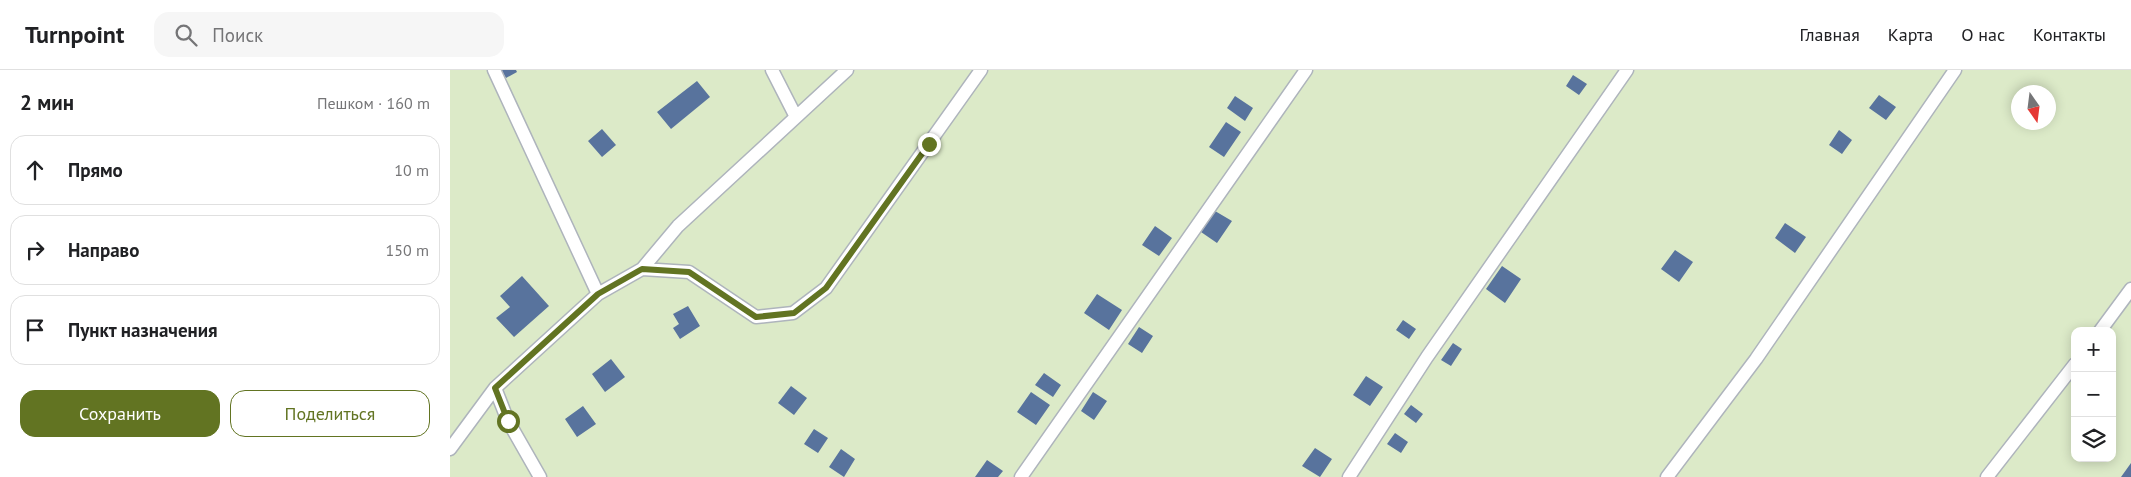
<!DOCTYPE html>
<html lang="ru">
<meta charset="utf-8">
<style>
body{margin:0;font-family:"PT Sans",sans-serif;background:#f6f6f6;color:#202124}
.controls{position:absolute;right:15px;bottom:15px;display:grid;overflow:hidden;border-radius:10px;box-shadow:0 2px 12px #0003}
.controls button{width:45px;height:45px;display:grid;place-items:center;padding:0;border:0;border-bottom:1px solid #e0e0e0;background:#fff;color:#202124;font:25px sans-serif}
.compass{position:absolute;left:1561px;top:15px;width:45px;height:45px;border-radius:50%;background:#fff;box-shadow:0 2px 12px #0003;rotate:166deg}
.stop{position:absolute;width:15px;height:15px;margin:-11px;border:4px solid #627422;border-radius:50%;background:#fff}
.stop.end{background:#627422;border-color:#fff;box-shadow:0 1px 5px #0008}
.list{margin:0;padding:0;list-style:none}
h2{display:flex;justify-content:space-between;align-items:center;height:65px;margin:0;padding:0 20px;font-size:21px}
h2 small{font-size:16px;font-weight:400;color:#757577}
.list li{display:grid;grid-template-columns:32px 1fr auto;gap:15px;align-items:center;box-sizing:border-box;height:70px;margin:0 10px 10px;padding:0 10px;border:1px solid #e0e0e0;border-radius:15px}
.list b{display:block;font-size:19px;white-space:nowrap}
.list em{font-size:16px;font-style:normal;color:#757577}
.actions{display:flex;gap:10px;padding:15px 20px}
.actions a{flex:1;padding:11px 0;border:1px solid #627422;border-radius:15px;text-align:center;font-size:18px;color:#627422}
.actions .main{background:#627422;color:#fff}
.icon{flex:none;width:28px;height:28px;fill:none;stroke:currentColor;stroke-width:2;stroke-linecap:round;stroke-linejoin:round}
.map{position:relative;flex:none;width:1681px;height:407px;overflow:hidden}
header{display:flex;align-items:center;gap:30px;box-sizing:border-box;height:70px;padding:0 25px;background:#fff;border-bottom:1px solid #e0e0e0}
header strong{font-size:24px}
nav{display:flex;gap:28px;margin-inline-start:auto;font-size:18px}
.search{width:350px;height:45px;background:#f6f6f6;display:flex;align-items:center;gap:12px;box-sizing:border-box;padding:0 18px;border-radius:15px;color:#757577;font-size:19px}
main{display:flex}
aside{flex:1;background:#fff}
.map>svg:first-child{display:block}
</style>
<header>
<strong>Turnpoint</strong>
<div class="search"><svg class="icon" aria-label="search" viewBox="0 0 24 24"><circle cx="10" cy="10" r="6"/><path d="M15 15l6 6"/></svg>Поиск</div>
<nav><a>Главная</a><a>Карта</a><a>О нас</a><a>Контакты</a></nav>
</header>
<main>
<aside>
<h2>2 мин<small>Пешком · 160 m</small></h2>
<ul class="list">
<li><svg class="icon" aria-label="ahead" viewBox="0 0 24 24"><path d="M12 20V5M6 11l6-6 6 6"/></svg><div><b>Прямо</b></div><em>10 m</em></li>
<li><svg class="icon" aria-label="right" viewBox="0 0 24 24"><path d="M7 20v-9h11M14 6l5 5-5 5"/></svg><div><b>Направо</b></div><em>150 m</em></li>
<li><svg class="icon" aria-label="arrive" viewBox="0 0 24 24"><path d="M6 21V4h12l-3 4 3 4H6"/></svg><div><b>Пункт назначения</b></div></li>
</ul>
<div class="actions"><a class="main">Сохранить</a><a>Поделиться</a></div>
</aside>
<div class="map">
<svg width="1681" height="407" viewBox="0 0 1681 407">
<rect width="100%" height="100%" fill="#f1f6fd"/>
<path fill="#dceac8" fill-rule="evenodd" d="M 0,0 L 1681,0 L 1681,407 L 0,407 ZM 1568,22 L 1598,22 L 1598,52 L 1568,52 ZM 1625,261 L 1662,261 L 1662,388 L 1625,388 Z"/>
<path fill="#58739d" d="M 51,0 L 66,0 L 67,2 L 56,8 Z
M 1123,5 L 1137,14 L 1129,25 L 1116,16 Z
M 247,11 L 260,27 L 221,59 L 207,42 Z
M 1429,25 L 1446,37 L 1436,50 L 1419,38 Z
M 785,26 L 803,38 L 795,51 L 777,38 Z
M 776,52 L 791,62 L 774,87 L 759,77 Z
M 152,59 L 166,75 L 152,87 L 138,71 Z
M 1389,60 L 1402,70 L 1392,84 L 1379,75 Z
M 765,141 L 782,151 L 767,173 L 751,162 Z
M 1335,153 L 1356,167 L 1345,183 L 1325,168 Z
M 705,156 L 722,168 L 709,186 L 692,175 Z
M 1225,180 L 1243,192 L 1229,212 L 1211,199 Z
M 1052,196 L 1071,209 L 1055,233 L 1036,219 Z
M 72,206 L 99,236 L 64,267 L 46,248 L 60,237 L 50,226 Z
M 647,224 L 672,240 L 659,260 L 634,243 Z
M 238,236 L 250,256 L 230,269 L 223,258 L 229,254 L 223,244 Z
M 953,250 L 966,259 L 959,269 L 946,260 Z
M 689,257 L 703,266 L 692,283 L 678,274 Z
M 1003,273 L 1012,279 L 1001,296 L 991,290 Z
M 161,289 L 175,307 L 155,322 L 142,304 Z
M 594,303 L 611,315 L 603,327 L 585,315 Z
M 916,306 L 933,317 L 920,336 L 903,325 Z
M 341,316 L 357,328 L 344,345 L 328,333 Z
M 581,322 L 600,335 L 586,355 L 567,342 Z
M 643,322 L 657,331 L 644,350 L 631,341 Z
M 961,335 L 973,344 L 966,353 L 954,344 Z
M 133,336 L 146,354 L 127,367 L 115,349 Z
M 364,359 L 378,368 L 368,383 L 354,374 Z
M 945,363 L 958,372 L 951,383 L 937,374 Z
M 865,378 L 882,389 L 870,407 L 852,396 Z
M 391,379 L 405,389 L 394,407 L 379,397 Z
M 537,390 L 553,401 L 548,407 L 525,407 Z
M 1681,393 L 1681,407 L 1671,407 Z"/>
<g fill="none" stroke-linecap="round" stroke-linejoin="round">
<defs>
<path id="service" d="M 44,0 L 148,224
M 322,0 L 346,47
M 192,199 L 239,202 L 306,247 L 343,243 L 376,218 L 531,0
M 1650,261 L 1681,219
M 45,318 L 58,351 L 90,407
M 0,379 L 45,318 L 148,224 L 192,199 L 228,156 L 397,0
M 571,407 L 856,0
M 899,407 L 977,287 L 1177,0
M 1217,407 L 1306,289 L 1505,0
M 1537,407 L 1625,294"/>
</defs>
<use href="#service" stroke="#aeb4bc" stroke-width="15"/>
<use href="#service" stroke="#fff" stroke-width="12"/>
</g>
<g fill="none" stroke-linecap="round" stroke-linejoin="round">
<path stroke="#627422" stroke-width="6" d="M 58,351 L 45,318 L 148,224 L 192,199 L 239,202 L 306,247 L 344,243 L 376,218 L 479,74"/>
</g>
</svg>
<div class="controls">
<button>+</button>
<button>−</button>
<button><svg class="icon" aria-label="layers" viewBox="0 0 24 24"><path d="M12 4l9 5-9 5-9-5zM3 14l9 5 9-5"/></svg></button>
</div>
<svg class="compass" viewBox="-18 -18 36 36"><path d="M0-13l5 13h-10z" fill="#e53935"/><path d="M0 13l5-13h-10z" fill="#757577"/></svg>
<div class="stop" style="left:58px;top:351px"></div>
<div class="stop end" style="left:479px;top:74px"></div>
</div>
</main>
